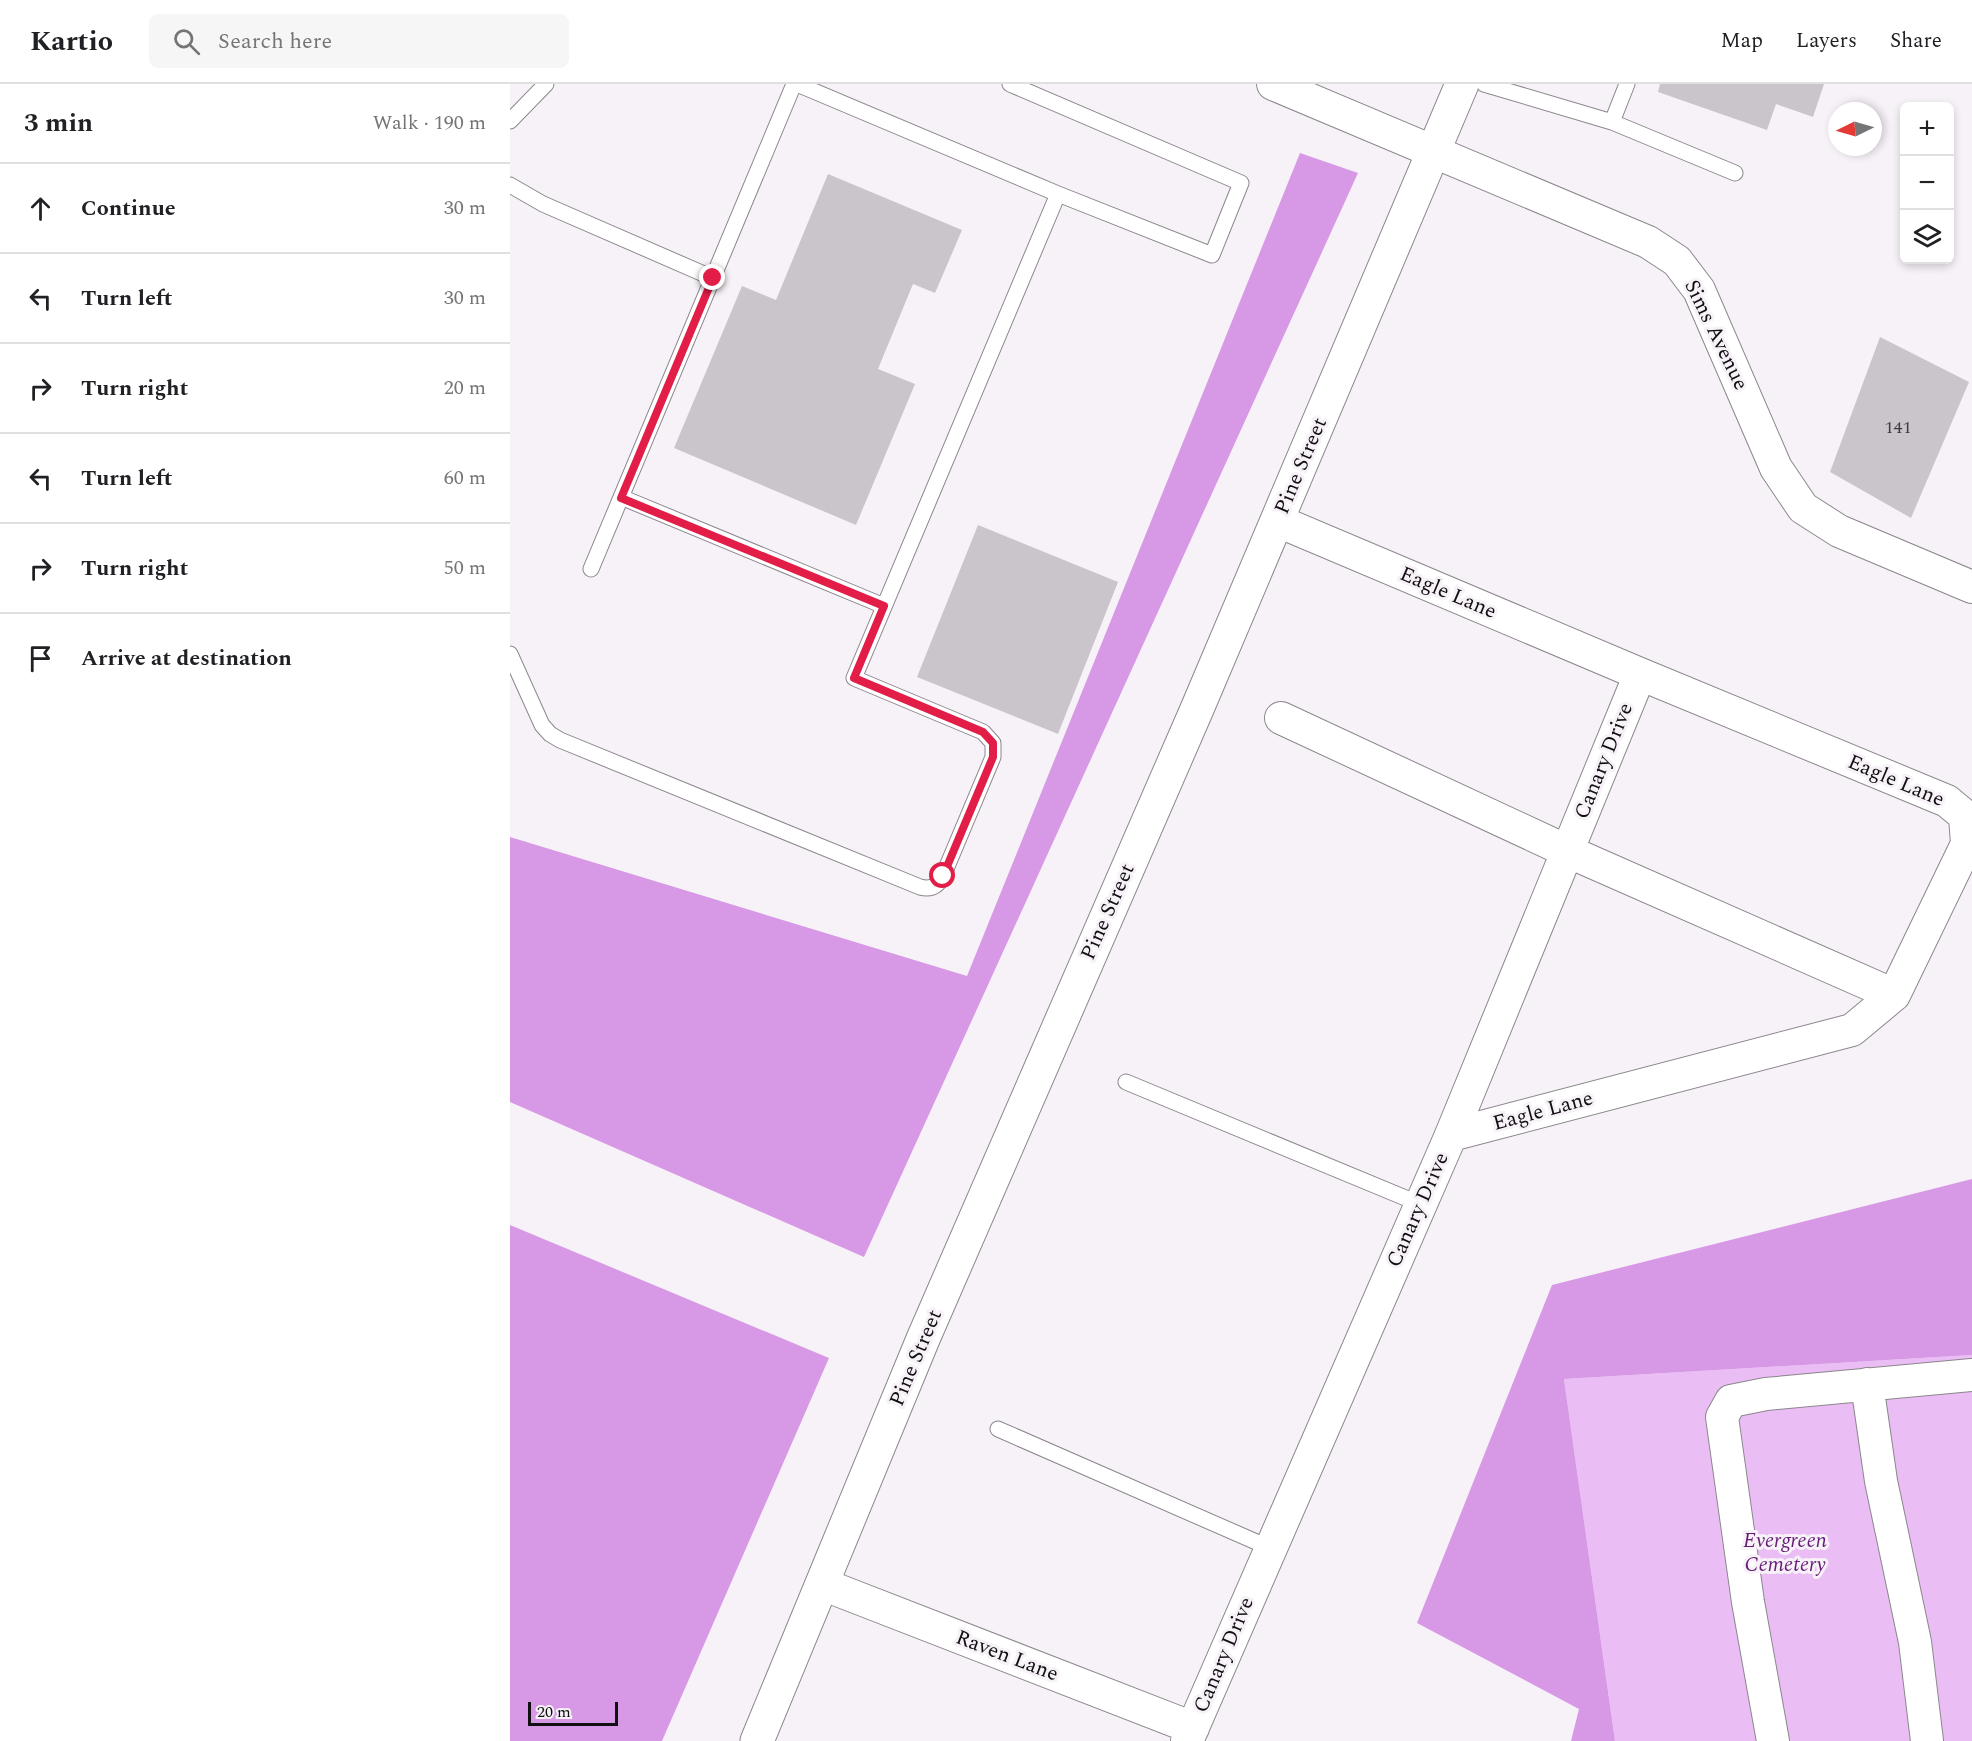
<!DOCTYPE html>
<meta charset="utf-8">
<style>
body{margin:0;font-family:Spectral,serif;background:#f6f6f6;color:#202124}
.controls{position:absolute;right:18px;top:18px;display:grid;overflow:hidden;border-radius:9px;box-shadow:0 3px 9px #0003}
.controls button{width:54px;height:54px;display:grid;place-items:center;padding:0;border:0;border-bottom:2px solid #e0e0e0;background:#fff;color:#202124;font:30px sans-serif}
.compass{position:absolute;left:1318px;top:18px;width:54px;height:54px;border-radius:50%;background:#fff;box-shadow:0 3px 9px #0003;rotate:265deg}
.scale{position:absolute;left:18px;bottom:15px;width:90px;box-sizing:border-box;padding-left:6px;border:3px solid #110f11;border-top:0;font-size:16px;line-height:21px;white-space:nowrap;color:#110f11;-webkit-text-stroke:4px #f7f2f8;paint-order:stroke}
.stop{position:absolute;width:18px;height:18px;margin:-14px;border:4px solid #e11d48;border-radius:50%;background:#fff}
.stop.end{background:#e11d48;border-color:#fff;box-shadow:0 2px 6px #0008}
.list{margin:0;padding:0;list-style:none}
h2{display:flex;justify-content:space-between;align-items:center;height:78px;margin:0;padding:0 24px;font-size:26px}
h2 small{font-size:20px;font-weight:400;color:#757577}
.list li{display:grid;grid-template-columns:39px 1fr auto;gap:18px;align-items:center;box-sizing:border-box;height:90px;padding:0 24px;border-top:2px solid #e0e0e0}
.list b{display:block;font-size:22px;white-space:nowrap}
.list em{font-size:20px;font-style:normal;color:#757577}
.icon{flex:none;width:33px;height:33px;fill:none;stroke:currentColor;stroke-width:2;stroke-linecap:round;stroke-linejoin:round}
.map{position:relative;flex:none;width:1462px;height:1657px;overflow:hidden}
header{display:flex;align-items:center;gap:36px;box-sizing:border-box;height:84px;padding:0 30px;background:#fff;border-bottom:2px solid #e0e0e0}
header strong{font-size:28px}
nav{display:flex;gap:33px;margin-inline-start:auto;font-size:21px}
.search{width:420px;height:54px;background:#f6f6f6;display:flex;align-items:center;gap:15px;box-sizing:border-box;padding:0 21px;border-radius:9px;color:#757577;font-size:22px}
main{display:flex}
aside{flex:1;background:#fff}
.map>svg:first-child{display:block}
</style>
<header>
<strong>Kartio</strong>
<div class="search"><svg class="icon" aria-label="search" viewBox="0 0 24 24"><circle cx="10" cy="10" r="6"/><path d="M15 15l6 6"/></svg>Search here</div>
<nav><a>Map</a><a>Layers</a><a>Share</a></nav>
</header>
<main>
<aside>
<h2>3 min<small>Walk · 190 m</small></h2>
<ul class="list">
<li><svg class="icon" aria-label="ahead" viewBox="0 0 24 24"><path d="M12 20V5M6 11l6-6 6 6"/></svg><div><b>Continue</b></div><em>30 m</em></li>
<li><svg class="icon" aria-label="left" viewBox="0 0 24 24"><path d="M17 20v-9H6M10 6l-5 5 5 5"/></svg><div><b>Turn left</b></div><em>30 m</em></li>
<li><svg class="icon" aria-label="right" viewBox="0 0 24 24"><path d="M7 20v-9h11M14 6l5 5-5 5"/></svg><div><b>Turn right</b></div><em>20 m</em></li>
<li><svg class="icon" aria-label="left" viewBox="0 0 24 24"><path d="M17 20v-9H6M10 6l-5 5 5 5"/></svg><div><b>Turn left</b></div><em>60 m</em></li>
<li><svg class="icon" aria-label="right" viewBox="0 0 24 24"><path d="M7 20v-9h11M14 6l5 5-5 5"/></svg><div><b>Turn right</b></div><em>50 m</em></li>
<li><svg class="icon" aria-label="arrive" viewBox="0 0 24 24"><path d="M6 21V4h12l-3 4 3 4H6"/></svg><div><b>Arrive at destination</b></div></li>
</ul>
</aside>
<div class="map">
<svg width="1462" height="1657" viewBox="0 0 1462 1657">
<rect width="100%" height="100%" fill="#f7f2f8"/>
<path fill="#eabdf5" d="M 1462,1271 L 1462,1657 L 1105,1657 L 1054,1295 Z"/>
<path fill="#d799e6" d="M 790,69 L 848,89 L 354,1173 L 0,1018 L 0,753 L 457,892 Z
M 1462,1095 L 1462,1271 L 1054,1295 L 1105,1657 L 1061,1657 L 1069,1625 L 907,1539 L 1042,1201 Z
M 0,1141 L 319,1274 L 152,1657 L 0,1657 Z"/>
<path fill="#cac5cb" d="M 1150,0 L 1314,0 L 1303,33 L 1266,20 L 1257,46 L 1148,8 Z
M 318,90 L 452,146 L 425,209 L 403,200 L 368,285 L 405,300 L 346,441 L 164,364 L 232,202 L 266,216 Z
M 1370,253 L 1459,298 L 1401,434 L 1320,388 Z
M 468,441 L 608,498 L 548,650 L 407,593 Z"/>
<g fill="none" stroke-linecap="round" stroke-linejoin="round">
<defs>
<path id="service" d="M 287,0 L 548,110 L 702,171 L 731,99 L 500,0
M 974,0 L 1102,38 L 1117,0
M 0,37 L 36,0
M 1102,38 L 1225,89
M 0,101 L 33,120 L 203,194
M 111,413 L 374,522
M 81,485 L 284,0
M 0,570 L 32,641 L 40,650 L 50,656 L 410,803 C 421,806 428,802 433,792 L 483,673 L 483,659 L 473,648 L 344,594 L 548,110
M 616,998 L 910,1120
M 488,1345 L 760,1464"/>
<path id="minor" d="M 763,0 L 1138,158 L 1167,177 L 1189,206 L 1266,384 L 1293,424 L 1329,447 L 1462,503
M 768,437 L 1130,590 L 1437,717 L 1455,732 L 1457,760 L 1384,911 L 1342,946 L 941,1051
M 771,634 L 1057,767 L 1384,911
M 1357,1300 L 1371,1397 L 1405,1558 L 1417,1657
M 312,1500 L 683,1644
M 677,1657 L 941,1051 L 1130,590
M 1263,1657 L 1238,1518 L 1212,1333 L 1221,1317 L 1256,1310 L 1462,1291"/>
<path id="tertiary" d="M 247,1657 L 413,1255 L 687,625 L 952,0"/>
</defs>
<use href="#service" stroke="#8b878c" stroke-width="17"/>
<use href="#minor" stroke="#8b878c" stroke-width="34"/>
<use href="#tertiary" stroke="#8b878c" stroke-width="35"/>
<use href="#service" stroke="#fff" stroke-width="15"/>
<use href="#minor" stroke="#fff" stroke-width="32"/>
<use href="#tertiary" stroke="#fff" stroke-width="33"/>
</g>
<g fill="none" stroke-linecap="round" stroke-linejoin="round">
<path stroke="#e11d48" stroke-width="8" d="M 203,194 L 111,414 L 374,522 L 344,594 L 473,648 L 483,659 L 483,673 L 433,792"/>
</g>
<g text-anchor="middle" dominant-baseline="central" stroke-width="6" stroke-linejoin="round" paint-order="stroke">
<g font-size="18" fill="#3f3c40">
<text x="1388" y="343">141</text>
</g>
<g font-size="21" fill="#110f11" stroke="#f7f2f8">
<text transform="translate(1206 251) rotate(64)">Sims Avenue</text>
<text transform="translate(791 382) rotate(-67)">Pine Street</text>
<text transform="translate(938 509) rotate(23)">Eagle Lane</text>
<text transform="translate(1094 677) rotate(-68)">Canary Drive</text>
<text transform="translate(1386 697) rotate(23)">Eagle Lane</text>
<text transform="translate(598 828) rotate(-66)">Pine Street</text>
<text transform="translate(1033 1027) rotate(-15)">Eagle Lane</text>
<text transform="translate(908 1126) rotate(-66)">Canary Drive</text>
<text transform="translate(406 1274) rotate(-67)">Pine Street</text>
<text transform="translate(714 1571) rotate(-67)">Canary Drive</text>
<text transform="translate(497 1572) rotate(21)">Raven Lane</text>
</g>
<g font-size="21" font-style="italic" fill="#661c77" stroke="#f7f2f8">
<text x="1275" y="1457">Evergreen<tspan x="1275" dy="24">Cemetery</tspan></text>
</g>
</g>
</svg>
<div class="controls">
<button>+</button>
<button>−</button>
<button><svg class="icon" aria-label="layers" viewBox="0 0 24 24"><path d="M12 4l9 5-9 5-9-5zM3 14l9 5 9-5"/></svg></button>
</div>
<svg class="compass" viewBox="-18 -18 36 36"><path d="M0-13l5 13h-10z" fill="#e53935"/><path d="M0 13l5-13h-10z" fill="#757577"/></svg>
<div class="scale">20 m</div>
<div class="stop" style="left:433px;top:792px"></div>
<div class="stop end" style="left:203px;top:194px"></div>
</div>
</main>
